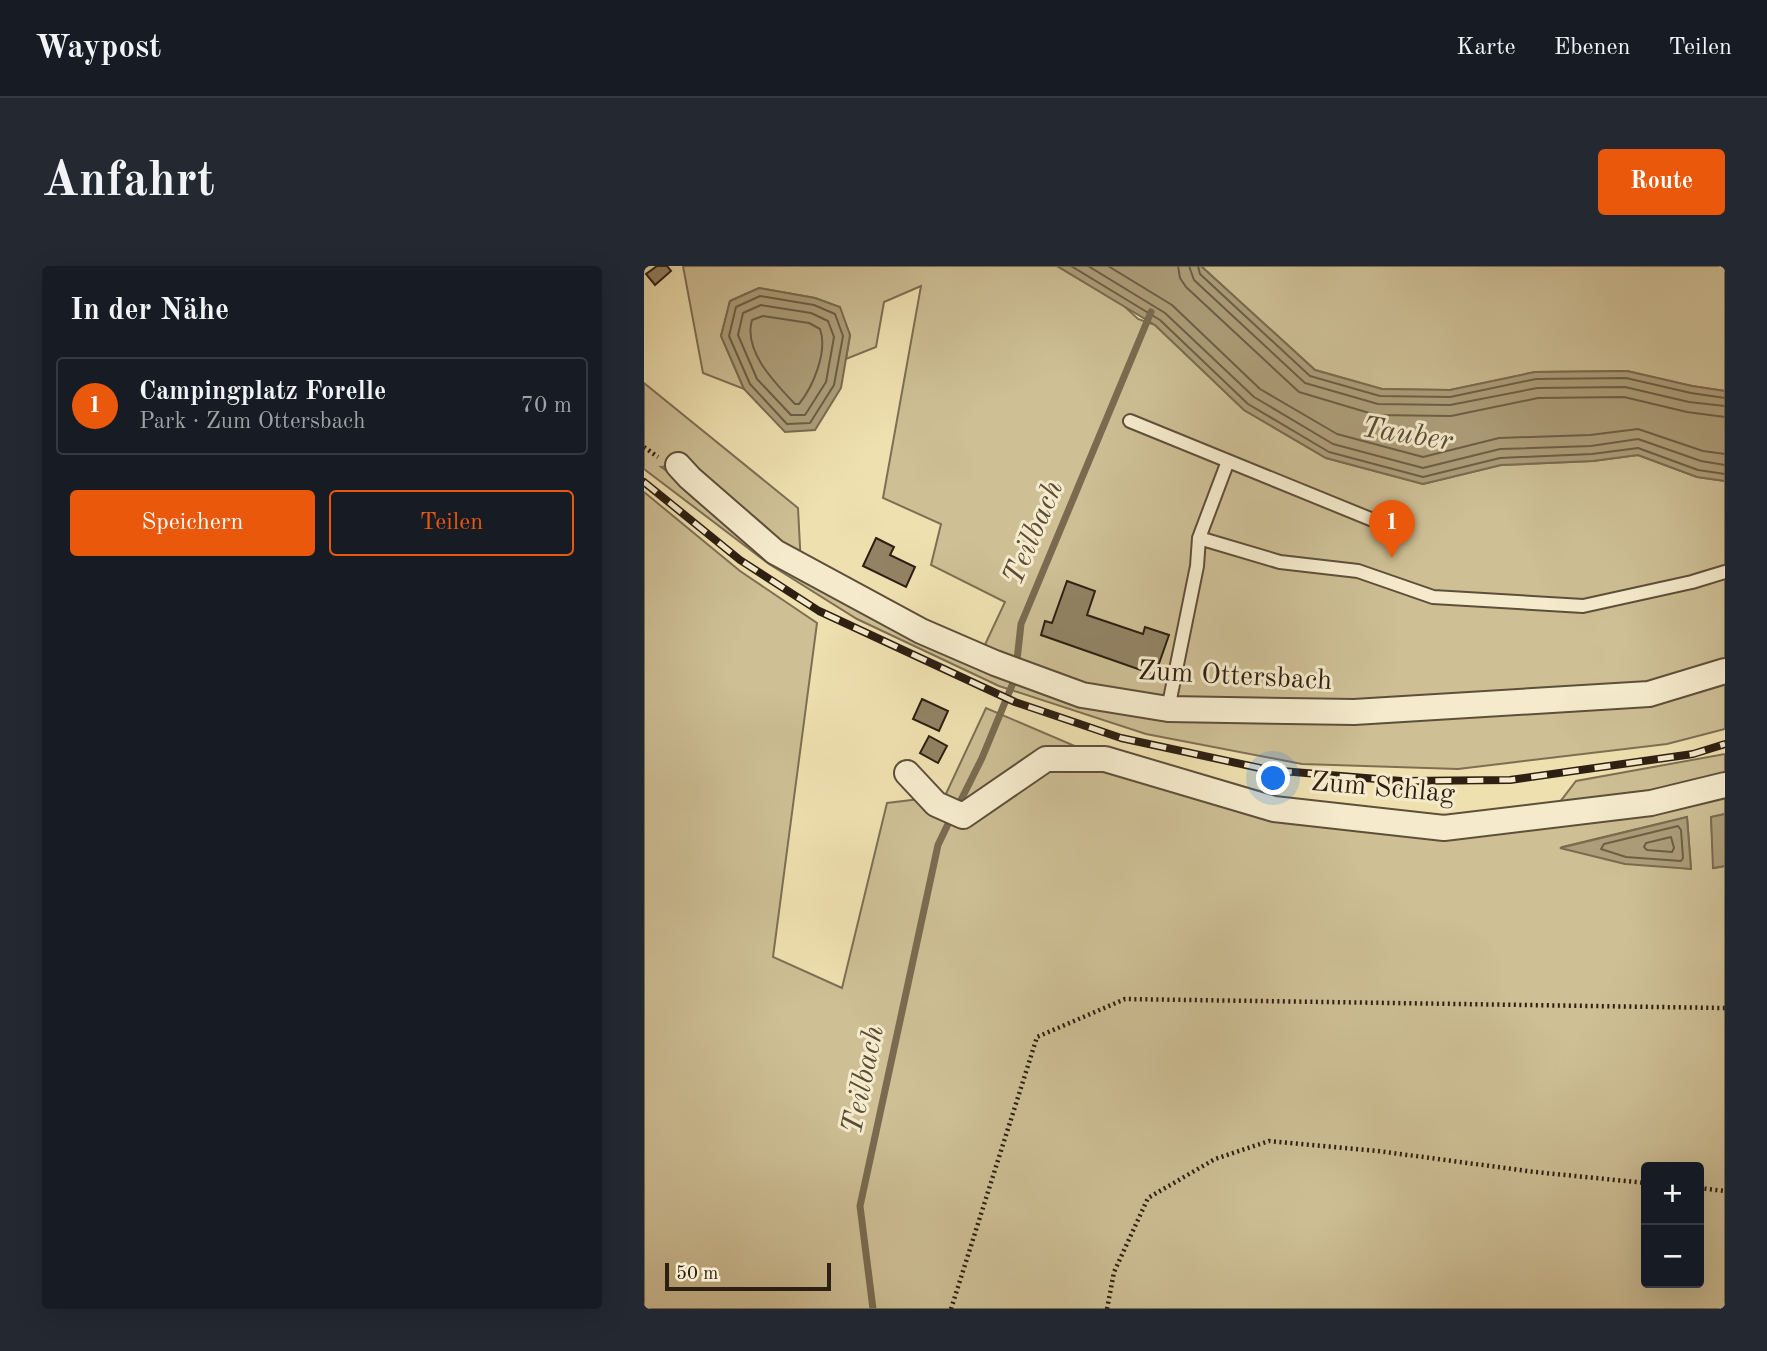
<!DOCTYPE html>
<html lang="de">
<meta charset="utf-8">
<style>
body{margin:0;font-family:"Old Standard TT",serif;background:#242831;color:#f1f3f6}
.controls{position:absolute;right:21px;bottom:21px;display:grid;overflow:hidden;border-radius:7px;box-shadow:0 7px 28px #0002}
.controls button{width:63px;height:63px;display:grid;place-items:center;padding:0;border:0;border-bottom:2px solid #363941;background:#171b24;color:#f1f3f6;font:35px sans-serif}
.scale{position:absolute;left:21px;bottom:18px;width:166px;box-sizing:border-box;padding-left:7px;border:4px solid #2d1f12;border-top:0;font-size:19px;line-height:24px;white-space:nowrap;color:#2d1f12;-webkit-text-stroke:5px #f5ebcc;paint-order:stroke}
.you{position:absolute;left:630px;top:513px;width:24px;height:24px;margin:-18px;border:5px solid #fff;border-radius:50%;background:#1a73e8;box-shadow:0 0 0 10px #1a73e833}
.badge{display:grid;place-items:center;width:46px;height:46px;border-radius:50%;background:#ea580c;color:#fff;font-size:23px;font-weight:700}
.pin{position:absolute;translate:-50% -58px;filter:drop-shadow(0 2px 4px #0008)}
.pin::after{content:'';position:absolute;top:37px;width:24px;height:21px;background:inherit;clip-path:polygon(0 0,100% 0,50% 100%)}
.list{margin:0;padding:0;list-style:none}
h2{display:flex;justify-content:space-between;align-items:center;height:91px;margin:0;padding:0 28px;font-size:30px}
h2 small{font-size:23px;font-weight:400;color:#9ea1a6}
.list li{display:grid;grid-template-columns:46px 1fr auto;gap:21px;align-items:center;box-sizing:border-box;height:98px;margin:0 14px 14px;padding:0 14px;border:2px solid #363941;border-radius:7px}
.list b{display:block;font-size:26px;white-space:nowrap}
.list p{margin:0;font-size:23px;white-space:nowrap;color:#9ea1a6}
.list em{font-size:23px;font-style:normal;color:#9ea1a6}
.actions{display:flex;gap:14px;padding:21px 28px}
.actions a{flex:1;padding:16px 0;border:2px solid #ea580c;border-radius:7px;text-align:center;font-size:24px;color:#ea580c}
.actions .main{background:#ea580c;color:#fff}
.map{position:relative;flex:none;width:1081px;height:1043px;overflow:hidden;border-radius:7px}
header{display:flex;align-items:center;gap:42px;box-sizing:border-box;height:98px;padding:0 35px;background:#171b24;border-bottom:2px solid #363941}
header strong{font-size:33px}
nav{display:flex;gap:38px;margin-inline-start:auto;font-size:24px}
.intro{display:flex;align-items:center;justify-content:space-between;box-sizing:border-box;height:168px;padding:0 42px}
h1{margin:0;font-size:49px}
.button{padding:18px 32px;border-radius:7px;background:#ea580c;color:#fff;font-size:24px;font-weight:700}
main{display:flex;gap:42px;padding:0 42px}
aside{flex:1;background:#171b24;border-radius:7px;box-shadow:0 7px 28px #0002}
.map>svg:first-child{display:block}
</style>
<header>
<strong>Waypost</strong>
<nav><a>Karte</a><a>Ebenen</a><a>Teilen</a></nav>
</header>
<div class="intro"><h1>Anfahrt</h1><a class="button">Route</a></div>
<main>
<aside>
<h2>In der Nähe<small></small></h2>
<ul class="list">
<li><span class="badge">1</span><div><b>Campingplatz Forelle</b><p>Park · Zum Ottersbach</p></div><em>70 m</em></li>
</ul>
<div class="actions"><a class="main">Speichern</a><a>Teilen</a></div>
</aside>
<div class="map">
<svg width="1081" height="1043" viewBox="0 0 1081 1043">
<rect width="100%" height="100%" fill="#efe0b0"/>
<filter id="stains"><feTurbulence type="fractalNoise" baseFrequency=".00286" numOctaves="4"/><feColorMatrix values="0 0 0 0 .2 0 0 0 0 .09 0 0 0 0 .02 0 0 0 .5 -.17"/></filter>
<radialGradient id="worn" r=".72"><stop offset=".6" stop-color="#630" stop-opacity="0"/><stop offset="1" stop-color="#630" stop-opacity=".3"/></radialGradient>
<path fill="#cebf95" stroke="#7e6f54" stroke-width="2" fill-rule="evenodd" d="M 39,0 L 413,0 L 480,40 L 494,53 L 511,59 L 600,144 L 682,192 L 779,218 L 857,199 L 949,195 L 994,189 L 1053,211 L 1081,215 L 1081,463 L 1023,478 L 814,503 L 658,498 L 502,468 L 355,420 L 213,353 L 125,298 L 0,203 L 0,117 L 154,242 L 157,300 L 131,286 L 46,212 L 34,199 L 17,201 L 43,219 L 77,250 L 179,324 L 312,390 L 363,407 L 363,413 L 375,417 L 377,411 L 434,428 L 398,405 L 338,385 L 361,336 L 287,299 L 297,258 L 239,232 L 277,20 L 240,36 L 232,81 L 202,93 L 206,69 L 195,41 L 171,32 L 115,22 L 86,35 L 77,70 L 100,123 L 59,107 Z
M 557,0 L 1081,0 L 1081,125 L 1048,120 L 983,105 L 891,106 L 806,124 L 738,123 L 671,104 Z
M 0,226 L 96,305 L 173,357 L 129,691 L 198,722 L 243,537 L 301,530 L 342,442 L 461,493 L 630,543 L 902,554 L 932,515 L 1081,488 L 1081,548 L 1067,551 L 1070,602 L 1081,600 L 1081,1043 L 0,1043 ZM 1043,551 L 1047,603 L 918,582 L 918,581 ZM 1002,901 L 1055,901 L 1055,1017 L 1002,1017 Z"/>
<path fill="#ad9e7a" stroke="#7a6b50" stroke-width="2" d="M 413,0 L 557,0 L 671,104 L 738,123 L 806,124 L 891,106 L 983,105 L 1048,120 L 1081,125 L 1081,215 L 1053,211 L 994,189 L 949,195 L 857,199 L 779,218 L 682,192 L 600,144 L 511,59 Z
M 115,22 L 171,32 L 196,41 L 206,69 L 197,122 L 171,164 L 141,166 L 100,123 L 77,70 L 86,35 Z
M 1081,548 L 1081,600 L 1069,602 L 1067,551 Z
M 1043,551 L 1047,603 L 981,598 L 916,582 Z"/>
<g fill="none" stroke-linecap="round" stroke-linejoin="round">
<path stroke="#6d5e46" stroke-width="2" d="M 427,0 L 516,54 L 604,138 L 685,186 L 779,211 L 856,192 L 948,188 L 994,182 L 1054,204 L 1081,208
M 444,0 L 521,47 L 610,131 L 689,178 L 779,202 L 856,183 L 947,180 L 994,173 L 1057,195 L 1081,199
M 464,0 L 528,39 L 616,123 L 693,168 L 779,191 L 855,172 L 946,169 L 994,163 L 1059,185 L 1081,188
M 534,0 L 536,12 L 542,21 L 655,126 L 732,149 L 807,150 L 894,132 L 980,131 L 1043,146 L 1081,151
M 545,0 L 550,14 L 661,117 L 734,138 L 806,139 L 893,122 L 981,121 L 1045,136 L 1081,140
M 554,0 L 556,8 L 666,110 L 736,130 L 806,131 L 892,113 L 982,112 L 1047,127 L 1081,132
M 116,30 L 170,39 L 191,48 L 199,70 L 190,119 L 166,157 L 143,158 L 106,118 L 85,70 L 92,41 Z
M 117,39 L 167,47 L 184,55 L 190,71 L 182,116 L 161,149 L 147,149 L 113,113 L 94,69 L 99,47 Z
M 119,50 L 165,57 L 176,63 C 184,85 169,121 155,138 L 151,138 C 131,117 99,85 108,54 Z
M 1034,560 L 1037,564 L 1039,592 L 1037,595 L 982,591 L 957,583 L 960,578 Z
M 1027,571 L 1030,582 L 1028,586 L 1003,584 L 1000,581 L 1002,577 Z"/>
<path stroke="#7a6b50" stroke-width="7" d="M 316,536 L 338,492 L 371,412 L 377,358 L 507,46
M 229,1043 L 216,940 L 294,579 L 304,558"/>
</g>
<path fill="#928364" stroke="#2d1f12" stroke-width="2" d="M 13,0 L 23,0 L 27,5 L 11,19 L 2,8 Z
M 232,272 L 250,281 L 246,289 L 271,301 L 262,321 L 219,300 Z
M 423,315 L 451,325 L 443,349 L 499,368 L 501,361 L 525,369 L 511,409 L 397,369 L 401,355 L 408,357 Z
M 278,433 L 304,445 L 295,465 L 269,453 Z
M 285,470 L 303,480 L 294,497 L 276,487 Z"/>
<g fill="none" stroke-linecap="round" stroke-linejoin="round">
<defs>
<path id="service" d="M 486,155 L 751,263
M 555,272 L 636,296 L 714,305 L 789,331 L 939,340 L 1048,316 L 1081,306
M 524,443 L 553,300 L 555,272 L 584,195"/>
<path id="minor" d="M 34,199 L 46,212 L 131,286 L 277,365 L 351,397 L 438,429 L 524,443 L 710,446 L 1005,428 L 1081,405
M 263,507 L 292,538 L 319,550 L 402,493 L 461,493 L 630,543 L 800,562 L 1007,537 L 1081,519"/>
</defs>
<use href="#service" stroke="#5e4f3a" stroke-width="16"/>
<use href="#minor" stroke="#5e4f3a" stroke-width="28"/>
<path stroke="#2d1f12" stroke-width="4.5" stroke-dasharray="2 3.5" stroke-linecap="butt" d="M 0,181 L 14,191
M 1055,922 L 1081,925
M 307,1043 L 393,771 L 481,733 L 1081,742
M 463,1043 L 470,1006 L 504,932 L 571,893 L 625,875 L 734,885 L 891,906 L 1002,917"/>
<use href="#service" stroke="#f5ebcc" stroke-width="12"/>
<use href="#minor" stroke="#f5ebcc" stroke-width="24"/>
<defs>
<path id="rail" d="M 0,216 L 96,294 L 175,345 L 371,436 L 477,472 L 625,504 L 757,515 L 866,514 L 1049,488 L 1081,478"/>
</defs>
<use href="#rail" stroke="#2d1f12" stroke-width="8"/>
<use href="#rail" stroke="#f5ebcc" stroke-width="5" stroke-dasharray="16" stroke-linecap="butt"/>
</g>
<g text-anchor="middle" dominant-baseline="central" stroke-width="6" stroke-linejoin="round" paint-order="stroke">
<g font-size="28" fill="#2d1f12" stroke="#f5ebcc">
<text transform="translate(591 411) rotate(3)">Zum Ottersbach</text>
<text transform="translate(739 523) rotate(5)">Zum Schlag</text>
</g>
<g font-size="30" font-style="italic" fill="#5a4b36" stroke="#f5ebcc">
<text transform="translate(763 169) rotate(9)">Tauber</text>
<text transform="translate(390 267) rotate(-67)">Teilbach</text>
<text transform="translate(220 814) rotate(-78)">Teilbach</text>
</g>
</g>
<rect width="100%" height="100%" filter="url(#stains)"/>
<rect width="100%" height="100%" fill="url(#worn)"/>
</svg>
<div class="controls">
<button>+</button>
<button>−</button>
</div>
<div class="scale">50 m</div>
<div class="you"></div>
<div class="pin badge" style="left:748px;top:292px">1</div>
</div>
</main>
